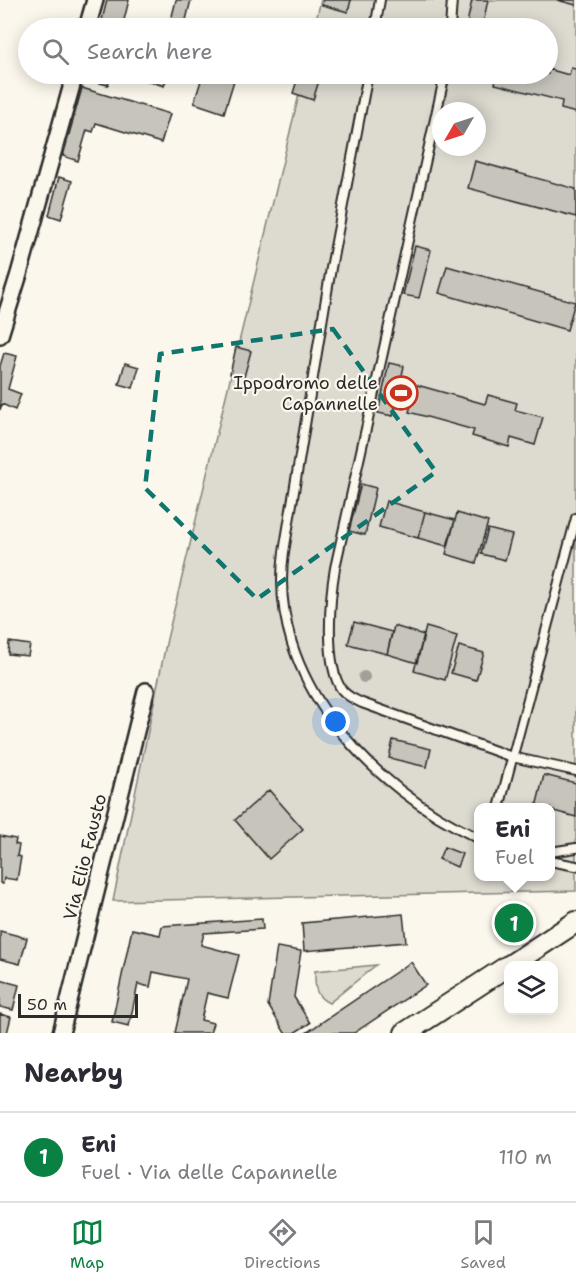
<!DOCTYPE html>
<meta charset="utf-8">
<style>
body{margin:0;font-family:"Shantell Sans",sans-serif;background:#f2f2f3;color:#2b2b33}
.controls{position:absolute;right:18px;bottom:18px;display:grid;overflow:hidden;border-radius:12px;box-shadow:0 3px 15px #0003}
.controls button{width:54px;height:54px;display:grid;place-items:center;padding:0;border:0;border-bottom:2px solid #e1e1e2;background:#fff;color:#2b2b33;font:30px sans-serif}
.compass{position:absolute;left:432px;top:102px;width:54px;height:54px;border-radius:50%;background:#fff;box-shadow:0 3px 15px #0003;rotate:231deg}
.scale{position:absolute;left:18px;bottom:15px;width:120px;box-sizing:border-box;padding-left:6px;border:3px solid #2b2b2b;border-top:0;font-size:16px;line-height:21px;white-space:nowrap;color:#2b2b2b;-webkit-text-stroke:4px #fbf7ec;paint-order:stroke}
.you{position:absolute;left:336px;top:722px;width:21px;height:21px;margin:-15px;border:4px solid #fff;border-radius:50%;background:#1a73e8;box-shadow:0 0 0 9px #1a73e833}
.badge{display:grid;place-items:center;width:39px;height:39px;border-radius:50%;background:#0b8043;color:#fff;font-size:20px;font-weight:700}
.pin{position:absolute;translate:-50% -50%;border:3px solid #fff;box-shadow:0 2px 6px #0006}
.popup{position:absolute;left:474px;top:803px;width:81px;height:78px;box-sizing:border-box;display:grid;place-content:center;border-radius:12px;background:#fff;filter:drop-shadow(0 2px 4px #0005);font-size:20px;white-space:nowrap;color:#7c7c81}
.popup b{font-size:22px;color:#2b2b33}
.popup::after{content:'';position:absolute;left:50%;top:100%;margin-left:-12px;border:12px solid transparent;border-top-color:#fff}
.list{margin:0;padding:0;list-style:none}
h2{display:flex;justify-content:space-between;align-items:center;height:78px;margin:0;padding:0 24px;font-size:26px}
h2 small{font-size:20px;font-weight:400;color:#7c7c81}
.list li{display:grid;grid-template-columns:39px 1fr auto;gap:18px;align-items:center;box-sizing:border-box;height:90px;padding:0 24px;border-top:2px solid #e1e1e2}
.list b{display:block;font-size:22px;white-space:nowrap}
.list p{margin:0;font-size:20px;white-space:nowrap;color:#7c7c81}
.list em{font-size:20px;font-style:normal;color:#7c7c81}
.icon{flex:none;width:33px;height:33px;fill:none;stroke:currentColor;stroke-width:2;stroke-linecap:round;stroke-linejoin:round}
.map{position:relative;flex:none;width:576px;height:1033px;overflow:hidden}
.search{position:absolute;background:#fff;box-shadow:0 3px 15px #0003;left:18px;right:18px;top:18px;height:66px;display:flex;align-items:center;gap:15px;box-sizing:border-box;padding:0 21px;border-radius:33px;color:#7c7c81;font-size:22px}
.sheet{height:168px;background:#fff}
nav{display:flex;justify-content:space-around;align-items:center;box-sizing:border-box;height:84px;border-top:2px solid #e1e1e2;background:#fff;font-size:16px;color:#7c7c81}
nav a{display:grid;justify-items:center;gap:3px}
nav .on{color:#0b8043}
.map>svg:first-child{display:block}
</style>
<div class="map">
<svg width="576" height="1033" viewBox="0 0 576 1033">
<rect width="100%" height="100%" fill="#fbf7ec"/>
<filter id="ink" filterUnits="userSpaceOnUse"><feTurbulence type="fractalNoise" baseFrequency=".0167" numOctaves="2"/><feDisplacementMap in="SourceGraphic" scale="12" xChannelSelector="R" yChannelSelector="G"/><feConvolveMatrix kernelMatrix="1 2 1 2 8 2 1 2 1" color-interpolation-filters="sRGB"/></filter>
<g filter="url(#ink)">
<path fill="#dddad0" stroke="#84827e" stroke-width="1.5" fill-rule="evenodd" d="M 321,0 L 576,0 L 576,891 L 113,901 L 167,639 L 304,74 L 548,74 L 548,28 L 314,28 ZM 441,111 L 477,111 L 477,147 L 441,147 ZM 478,808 L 550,808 L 550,876 L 478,876 Z
M 376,965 L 329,1003 C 314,996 315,986 315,971 Z"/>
<path fill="#c7c4bc" stroke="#2b2b2b" stroke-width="1.5" d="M 107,0 L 129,0 L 122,28 L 100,28 Z
M 176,0 L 191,0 L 184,28 L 169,28 Z
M 323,0 L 351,0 L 348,12 L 322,5 Z
M 472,0 L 488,0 L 482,28 L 466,28 Z
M 557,0 L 576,0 L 576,5 Z
M 571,68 L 576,69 L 576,113 L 561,109 L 562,101 L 495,84 L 497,74 L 548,74 L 548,69 L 569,75 Z
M 90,74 L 111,74 L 108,85 L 88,80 Z
M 126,74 L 168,74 L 164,86 Z
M 203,74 L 236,74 L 224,113 L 194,103 Z
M 299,74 L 321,74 L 313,100 L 293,93 Z
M 82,88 L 170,114 L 161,143 L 96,123 L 93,132 L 87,130 L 78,161 L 63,156 Z
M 475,161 L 576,189 L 576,217 L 468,188 Z
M 59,177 L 72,181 L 61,219 L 49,215 Z
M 415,246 L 431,250 L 419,298 L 403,295 Z
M 447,266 L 575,302 L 567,330 L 439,293 Z
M 236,347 L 251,351 L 244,377 L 230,374 Z
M 4,353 L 17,356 L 8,389 L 21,394 L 15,410 L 2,404 L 0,410 L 0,366 Z
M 125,363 L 139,367 L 133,388 L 119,384 Z
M 389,363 L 404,366 L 393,416 L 378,413 Z
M 417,385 L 485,404 L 488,395 L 517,403 L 515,410 L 543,417 L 535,445 L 511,438 L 509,447 L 472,436 L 474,430 L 409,412 Z
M 361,484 L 376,488 L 365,535 L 349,531 Z
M 386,501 L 425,512 L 418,538 L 379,527 Z
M 425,512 L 455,520 L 447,546 L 418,538 Z
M 457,513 L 488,522 L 476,563 L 446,554 Z
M 488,529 L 512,535 L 505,560 L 481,554 Z
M 354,622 L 392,632 L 387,654 L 348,644 Z
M 394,626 L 424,635 L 417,663 L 387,654 Z
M 426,627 L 457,636 L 445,680 L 414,671 Z
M 9,642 L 30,645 L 28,656 L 8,654 Z
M 459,646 L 484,653 L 476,680 L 451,673 Z
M 393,740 L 431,749 L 427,767 L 389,758 Z
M 544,775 L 576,783 L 576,817 L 550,810 L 550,808 L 536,807 Z
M 269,790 L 303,829 L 269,859 L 235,820 Z
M 0,836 L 16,839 L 15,844 L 19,845 L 17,856 L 21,857 L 17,880 L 4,878 L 3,884 L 0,883 Z
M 444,847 L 462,854 L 457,867 L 439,859 Z
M 403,914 L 406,942 L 304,951 L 302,923 Z
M 262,919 L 263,929 L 204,933 L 201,945 L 239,955 L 228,998 L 207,993 L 201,1020 L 213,1023 L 210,1033 L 175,1033 L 187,979 L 153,972 L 150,987 L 138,984 L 129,1026 L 112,1022 L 132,929 L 160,935 L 162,926 Z
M 0,931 L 27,938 L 20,964 L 0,959 Z
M 277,947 L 301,951 L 294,997 L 310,1023 L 294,1033 L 285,1033 L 268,1005 Z
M 411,962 L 426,985 L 354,1033 L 306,1033 Z
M 0,980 L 19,985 L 13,1010 L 0,1007 Z
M 0,1014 L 11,1017 L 7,1033 L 0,1033 Z"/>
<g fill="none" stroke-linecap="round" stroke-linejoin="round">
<defs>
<path id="service" d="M 375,28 L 380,0
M 450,28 L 452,0
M 368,74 L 331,268 L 284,552 C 266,678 372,789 478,838
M 445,74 L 335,568 C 330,596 324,666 342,690 C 347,696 355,700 362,703 L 512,757 L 576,771
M 499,808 L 576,518
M 550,852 L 576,848
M 550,861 L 576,866"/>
<path id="minor" d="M 87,28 L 95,0
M 0,335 L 19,274 L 75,74
M 61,1033 L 146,691"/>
<path id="tertiary" d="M 509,966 L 576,922
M 405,1033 L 508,966"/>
</defs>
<use href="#service" stroke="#2b2b2b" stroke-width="12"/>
<use href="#minor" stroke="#2b2b2b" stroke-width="20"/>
<use href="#tertiary" stroke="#2b2b2b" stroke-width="24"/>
<use href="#service" stroke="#fbf7ec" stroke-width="8"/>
<use href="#minor" stroke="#fbf7ec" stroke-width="15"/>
<use href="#tertiary" stroke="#fbf7ec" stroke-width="20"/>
</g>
<circle fill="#a19f98" cx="364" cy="677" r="6"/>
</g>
<path fill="none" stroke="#0f766e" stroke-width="4.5" stroke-dasharray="12 8" stroke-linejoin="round" d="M 333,329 L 436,472 L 257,599 L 145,488 L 160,354 Z"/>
<defs>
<symbol id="stadium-ring" viewBox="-11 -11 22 22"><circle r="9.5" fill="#fbf7ec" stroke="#c8321e" stroke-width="1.5"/><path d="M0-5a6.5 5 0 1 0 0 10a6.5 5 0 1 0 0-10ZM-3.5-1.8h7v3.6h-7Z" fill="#c8321e"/></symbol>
</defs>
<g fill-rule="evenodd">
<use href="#stadium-ring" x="382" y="374" width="38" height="38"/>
</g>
<g text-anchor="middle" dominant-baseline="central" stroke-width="4.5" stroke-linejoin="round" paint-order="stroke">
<g font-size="18" fill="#2b2b2b" stroke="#fbf7ec" text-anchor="end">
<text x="378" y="383">Ippodromo delle<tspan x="378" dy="21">Capannelle</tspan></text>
</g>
<g font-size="18" fill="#2b2b2b" stroke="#fbf7ec">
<text transform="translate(85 857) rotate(-76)">Via Elio Fausto</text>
</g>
</g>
</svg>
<div class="controls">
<button><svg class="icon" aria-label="layers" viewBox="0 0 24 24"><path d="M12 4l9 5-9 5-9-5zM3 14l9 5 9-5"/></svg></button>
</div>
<svg class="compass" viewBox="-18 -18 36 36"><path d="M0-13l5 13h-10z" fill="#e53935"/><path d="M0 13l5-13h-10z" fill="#7c7c81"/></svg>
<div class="scale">50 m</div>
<div class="you"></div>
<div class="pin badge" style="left:514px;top:923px">1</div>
<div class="popup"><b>Eni</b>Fuel</div>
<div class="search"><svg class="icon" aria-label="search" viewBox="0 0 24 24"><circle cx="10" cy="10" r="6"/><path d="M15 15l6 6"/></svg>Search here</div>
</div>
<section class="sheet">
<h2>Nearby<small></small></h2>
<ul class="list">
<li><span class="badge">1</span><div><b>Eni</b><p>Fuel · Via delle Capannelle</p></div><em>110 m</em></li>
</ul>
</section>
<nav>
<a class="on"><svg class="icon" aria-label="map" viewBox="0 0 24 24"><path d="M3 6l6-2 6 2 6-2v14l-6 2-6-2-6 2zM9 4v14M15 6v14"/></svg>Map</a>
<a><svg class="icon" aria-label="directions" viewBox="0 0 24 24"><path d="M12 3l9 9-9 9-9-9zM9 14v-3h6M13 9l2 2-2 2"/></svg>Directions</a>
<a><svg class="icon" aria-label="saved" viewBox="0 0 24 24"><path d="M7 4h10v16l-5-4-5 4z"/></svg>Saved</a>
</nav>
